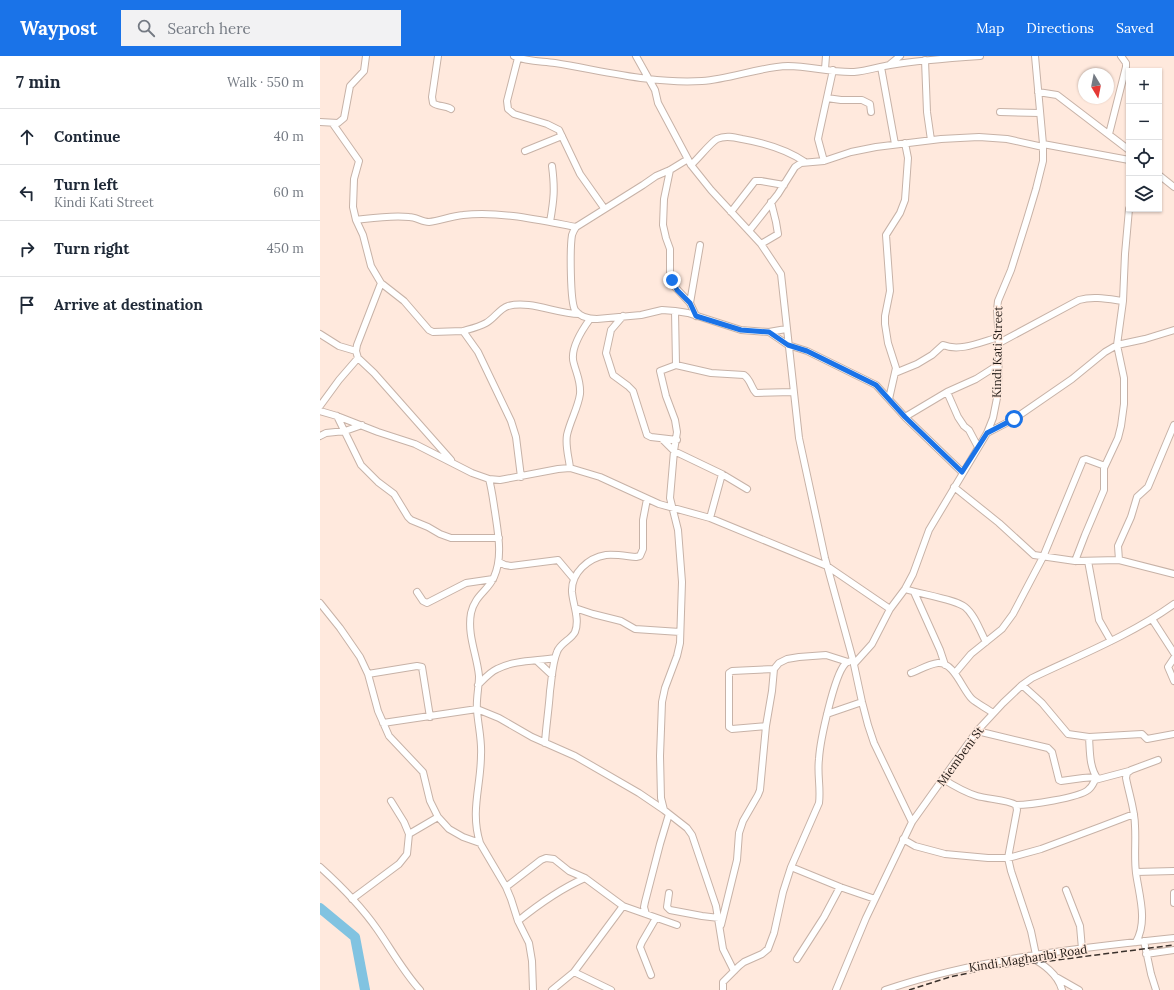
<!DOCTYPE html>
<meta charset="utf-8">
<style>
body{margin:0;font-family:Lora,serif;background:#f2f2f3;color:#1f2937}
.controls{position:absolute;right:12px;top:12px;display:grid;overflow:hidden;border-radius:0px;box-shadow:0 1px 3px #0004}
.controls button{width:36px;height:36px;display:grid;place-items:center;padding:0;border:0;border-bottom:1px solid #e0e1e3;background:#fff;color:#1f2937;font:20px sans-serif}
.compass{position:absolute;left:758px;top:12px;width:36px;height:36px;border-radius:50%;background:#fff;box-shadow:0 1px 3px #0004;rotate:170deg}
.stop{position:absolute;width:12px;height:12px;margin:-9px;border:3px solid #1a73e8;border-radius:50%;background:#fff}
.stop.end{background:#1a73e8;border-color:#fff;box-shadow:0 1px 4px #0008}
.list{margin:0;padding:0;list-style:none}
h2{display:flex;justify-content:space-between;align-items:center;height:52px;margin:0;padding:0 16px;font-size:17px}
h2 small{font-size:13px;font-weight:400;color:#747a83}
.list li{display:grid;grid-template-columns:26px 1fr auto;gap:12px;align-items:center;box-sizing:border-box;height:56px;padding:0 16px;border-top:1px solid #e0e1e3}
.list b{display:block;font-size:15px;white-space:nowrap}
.list p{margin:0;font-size:13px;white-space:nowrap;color:#747a83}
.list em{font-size:13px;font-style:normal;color:#747a83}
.icon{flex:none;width:22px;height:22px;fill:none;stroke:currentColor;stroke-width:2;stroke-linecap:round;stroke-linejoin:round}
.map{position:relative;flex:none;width:854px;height:934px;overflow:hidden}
header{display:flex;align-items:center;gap:24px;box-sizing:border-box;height:56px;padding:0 20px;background:#1a73e8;color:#fff}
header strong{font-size:19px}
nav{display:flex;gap:22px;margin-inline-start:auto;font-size:14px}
.search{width:280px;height:36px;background:#f2f2f3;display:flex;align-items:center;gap:10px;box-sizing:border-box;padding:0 14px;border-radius:0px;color:#747a83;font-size:15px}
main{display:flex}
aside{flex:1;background:#fff}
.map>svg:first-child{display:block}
</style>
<header>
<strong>Waypost</strong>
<div class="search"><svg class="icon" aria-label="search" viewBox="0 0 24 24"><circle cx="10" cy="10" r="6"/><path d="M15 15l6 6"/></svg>Search here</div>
<nav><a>Map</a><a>Directions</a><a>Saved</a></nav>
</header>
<main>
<aside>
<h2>7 min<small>Walk · 550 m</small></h2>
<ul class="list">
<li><svg class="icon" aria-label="ahead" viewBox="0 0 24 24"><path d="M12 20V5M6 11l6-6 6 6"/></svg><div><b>Continue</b></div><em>40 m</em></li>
<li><svg class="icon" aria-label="left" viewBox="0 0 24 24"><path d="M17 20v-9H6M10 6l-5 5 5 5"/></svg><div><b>Turn left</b><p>Kindi Kati Street</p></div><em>60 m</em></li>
<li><svg class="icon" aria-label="right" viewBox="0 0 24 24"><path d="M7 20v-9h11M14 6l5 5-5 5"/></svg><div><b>Turn right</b></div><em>450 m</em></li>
<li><svg class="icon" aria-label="arrive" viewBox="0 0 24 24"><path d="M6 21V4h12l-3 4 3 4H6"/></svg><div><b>Arrive at destination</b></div></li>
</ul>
</aside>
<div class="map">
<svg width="854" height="934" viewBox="0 0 854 934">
<rect width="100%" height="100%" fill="#ffe9dd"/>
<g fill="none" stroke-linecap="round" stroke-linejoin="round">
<path stroke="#81c3e1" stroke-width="10" d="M 0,852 L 35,881 L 45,934"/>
<defs>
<path id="street" d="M 118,0 L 112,41 L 113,47 C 118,51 125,49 131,53
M 194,0 C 208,6 221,5 235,7 C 284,15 332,28 382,25 C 411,23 439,11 468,10 C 490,10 512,17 534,16 C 547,15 558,11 570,9 C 600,4 630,2 660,0
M 316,0 L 335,34 L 338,47 L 371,109 L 391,134 L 441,188 L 461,218 L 479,382 L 505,502 L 533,604 L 542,646 L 548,669 L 554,687 L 592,766
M 198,2 L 187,45 L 188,53 L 194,58 L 227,68 L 239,74 L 260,118 L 284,152
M 605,4 L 607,56 L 611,84
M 569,9 L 580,0
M 561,11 L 575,88
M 505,13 L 506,0
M 718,36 L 737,39 L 809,94
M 507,42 L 521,44 L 542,44 L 550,48 L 551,56
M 680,56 L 720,57
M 0,66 L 18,67 L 24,62 L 30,30 L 44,15 L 46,0
M 13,68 L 39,105 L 34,123 L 33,151 L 36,164 L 43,179 L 51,210 L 61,227 L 84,245 L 109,274 L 113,276 L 143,275 L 158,296 L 191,365 L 196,381 L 201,421
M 789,78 L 806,11 L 806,7 L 801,0
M 723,88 L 809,104
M 205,95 L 242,80
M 368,103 L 350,114 L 336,120 L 323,129 L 256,171 C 254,174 253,176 252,179 C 250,191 250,245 255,254 C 260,261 269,263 277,263 L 321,259 L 342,254 L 355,255 L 368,257 L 421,274 L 449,276 L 468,289 L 487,295 L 556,329 L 585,361 L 642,416
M 504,105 L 498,83 L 499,78 L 513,14
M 371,109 C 378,103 391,86 397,83 C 405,79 414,81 422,83 C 445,87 466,93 485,106
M 350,114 L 344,143 L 343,169 L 346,182 L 350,193 L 350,216 L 354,230 L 370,247 L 376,260
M 839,119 L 854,131
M 411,156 L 435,125 L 441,125 L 464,129
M 36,164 C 53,162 71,159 89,161 C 96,161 102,166 109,166 C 120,165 131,160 143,159 C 180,155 219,164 256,171
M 230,166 C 234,143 235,133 232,110
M 429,175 L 458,138 L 475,111 L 481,107 L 504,105 L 531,96 L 556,91 L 621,83 L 659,81 L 687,83 L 723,91
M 441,188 L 458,178 L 456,166 L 451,146
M 61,227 L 37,289 L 36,295 L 38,302 L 54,317 L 131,404
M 370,247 L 380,189
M 355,255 L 356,309 L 340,315 L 346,340 L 355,364 L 357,376 L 354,395 L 350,442 L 358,474 L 362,526 L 360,587 L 357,600 L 345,632 L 342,646 L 340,700 L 341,742 L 344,754 L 367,772 L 372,779 L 396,850 L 403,893 L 414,915
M 303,260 L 291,274 L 286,297 L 293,319 L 308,330 L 313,335 L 327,379 L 331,381 L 357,384
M 143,275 C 150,273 159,271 166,267 C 175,262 179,253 188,250 C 210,244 237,258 259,258
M 449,276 L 466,273
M 0,278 L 19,290 L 36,295
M 679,287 L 759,244 C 773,240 788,243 803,245
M 356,309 L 391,317 L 424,319 C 431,324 431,332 436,337 L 473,336
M 575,317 L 597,308 L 612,299 L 623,289 C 640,296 661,286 679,281
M 627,336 L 638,361 L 644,370 L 649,374 L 658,391
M 569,343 L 576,312 L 568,287 L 565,268 L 565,260 L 570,235 L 566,179 L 580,157 L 585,144 L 588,102 L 585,87
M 0,350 L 19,324 L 38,302
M 0,355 L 17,360 L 58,376 L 95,388 L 152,417 L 169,423 L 180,424 L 238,413 L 250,412 L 280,421 L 339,448 L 390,462 L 507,510 L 570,553
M 17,360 L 41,409 L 58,426 L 74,438 L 88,461 L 91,464 L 108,471 L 120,478 L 131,482 L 179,482
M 585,361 L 627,336 L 656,323 L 678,309
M 667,377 L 694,363 L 752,323 L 785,296 L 797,289 L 825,283 L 854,274
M 0,380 L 6,377 L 25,375 L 42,369
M 342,383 L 354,395 L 402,418 L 427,433
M 250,412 C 249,402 245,390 247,379 C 250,365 258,352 260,338 C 261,326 257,319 254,308 C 249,294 262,274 270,263
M 634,431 L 679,467 L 714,499 L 755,505 L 799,504 L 854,518
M 390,462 L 402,418
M 799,504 L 798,490 L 811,461 L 817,441 L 828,431 L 854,369
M 755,505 L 765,479 L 784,434 L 784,412 L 798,382 L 801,370 L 804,348 L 804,322 L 797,289 L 803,245 L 805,198 L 809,153
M 768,505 L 779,564 L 791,585
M 179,506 L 185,509 L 191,510 L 238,504 L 254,523
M 585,533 C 599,538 635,543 645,551 C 655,559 660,575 666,586
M 97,536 L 103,545 L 107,547 L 146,527 L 173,523
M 594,536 L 620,594 L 625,609
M 0,547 L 20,572 L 40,601 L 48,618 L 58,655 L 69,680 L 103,716 L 110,745 L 118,761 L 129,773 L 143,781 L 160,787 L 186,831 L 191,843 L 198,865 L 209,887 L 212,905 L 213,934
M 255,552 L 273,558 L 301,565 L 315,573 L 360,576
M 832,563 L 854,597
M 854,602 L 848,611 L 854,625
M 217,605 L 232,619
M 534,608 L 552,588 L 570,553 L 585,533 L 593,518 L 609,474 L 667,377 L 673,362 L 678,337 L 679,287 L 677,254 L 678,245 L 691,214 L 707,163 L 716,133 L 723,105 L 723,88 L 715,0
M 591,617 C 599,614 609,608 618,607 C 634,606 642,633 652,643 C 658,648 666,652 673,657
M 635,617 L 651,598 L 682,573 L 693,558 L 723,501 L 763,404 L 766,403 L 785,410
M 48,618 L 97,610 L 102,611 L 110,661
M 158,629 C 164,623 170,616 177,613 C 194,604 217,605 235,602
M 702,629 L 722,647 L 748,678 L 769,681 L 822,678 L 827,683 L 854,678
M 507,658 L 542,646
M 63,667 L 157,653 L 179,662 L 212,681 L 255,700 L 319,737 L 344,754
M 446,670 L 412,673 L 409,671 L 409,617 L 412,615 L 454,613
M 657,675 L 728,692 L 732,696 L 739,724 L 741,725 L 763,722 L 776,721
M 769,681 C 770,694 769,712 778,723
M 225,687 C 226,670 229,652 230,635 C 232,622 232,608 237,596 C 240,587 251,584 255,576 C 260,563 253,549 252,536 C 251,517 268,502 286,499 C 295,498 306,500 316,501 L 320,500 L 323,493 L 323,464 L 327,443
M 623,723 C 634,730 644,736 657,740 C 667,743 689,744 696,749 L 697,754 L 688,802 L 691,815 L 711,875 L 716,899
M 71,745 L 84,766 L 89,778
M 696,749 C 710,749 758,742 768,734 C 772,731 773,728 775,724 L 809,715
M 583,783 L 595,790 L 625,798 L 668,802 L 688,802 L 721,793 L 780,771 L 814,758
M 160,787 C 150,755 161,730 161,699 C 162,684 158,669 157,654 C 156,643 159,631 159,620 C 157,599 147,579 151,557 C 155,539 168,535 174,521 C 183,501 178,477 175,456 C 173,444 172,434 169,423
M 0,811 C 20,829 41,850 57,873 C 71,893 83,915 100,934
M 471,811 L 520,831 L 555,843
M 816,816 L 854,815
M 186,831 L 221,804 L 226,802 L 234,803 L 249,815 L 265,822 L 303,850 L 357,869
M 746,834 L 760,870 L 762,893
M 349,837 L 347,851 L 350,854 L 382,860 L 399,862
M 854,837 L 854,847
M 32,843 L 79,808 L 87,798 L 89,778 L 118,761
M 326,858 L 324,851 L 325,846 L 340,788 L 349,758
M 198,865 C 219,848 240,833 265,822
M 401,869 L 417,804 L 419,777 L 423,765 L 438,739 L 440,734 L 446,670 L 452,635 L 454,613 L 459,607 L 467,603 L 479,601 L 506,599 L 528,606
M 824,885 L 831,918 L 836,934
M 816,886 C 828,865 819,839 816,817 C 814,801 816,786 815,770 C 815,754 809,738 806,722 L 807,717 L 811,714 L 838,704
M 826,898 L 854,894
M 709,900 C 723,908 738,918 742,934
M 477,903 L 504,861 L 520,831
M 254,916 L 303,850
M 331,919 L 320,891 L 322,886 L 336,862
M 738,922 L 759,934
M 232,934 L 254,916 L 291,934
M 403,934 L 403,926 L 419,910 L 424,906 L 442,898 L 448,893 L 454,877 L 463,836 L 471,811 L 499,747 C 501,732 497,718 499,703 C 500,685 514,620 525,608 C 527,606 530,605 533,604
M 516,934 L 546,862 L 592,766 L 657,675 L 683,647 L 702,629 L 712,622 C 760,599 811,579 854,548
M 565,934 C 656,903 758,892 854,882"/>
</defs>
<use href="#street" stroke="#c7b2a7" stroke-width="8"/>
<use href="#street" stroke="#fff" stroke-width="6"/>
<path stroke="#3b322d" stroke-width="1.5" stroke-dasharray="6 3" stroke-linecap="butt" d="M 589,934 L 630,921 L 667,913 L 854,889"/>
</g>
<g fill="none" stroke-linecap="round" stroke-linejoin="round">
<path stroke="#1a73e8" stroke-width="5" d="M 352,224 L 357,234 L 370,247 L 376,260 L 421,274 L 449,276 L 468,289 L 487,295 L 556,329 L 585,361 L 642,416 L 667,377 L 694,363"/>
</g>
<g text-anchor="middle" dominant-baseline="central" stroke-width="3" stroke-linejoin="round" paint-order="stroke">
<g font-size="12" fill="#211a16" stroke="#ffe9dd">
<text transform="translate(677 296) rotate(-89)">Kindi Kati Street</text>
<text transform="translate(640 700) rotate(-54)">Miembeni St</text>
<text transform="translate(708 902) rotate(-9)">Kindi Magharibi Road</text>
</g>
</g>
</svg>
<div class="controls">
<button>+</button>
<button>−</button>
<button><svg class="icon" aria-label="locate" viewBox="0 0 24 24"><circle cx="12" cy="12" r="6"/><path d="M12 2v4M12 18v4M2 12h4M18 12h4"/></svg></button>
<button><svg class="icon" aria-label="layers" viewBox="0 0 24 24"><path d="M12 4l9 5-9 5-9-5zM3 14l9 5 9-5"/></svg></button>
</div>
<svg class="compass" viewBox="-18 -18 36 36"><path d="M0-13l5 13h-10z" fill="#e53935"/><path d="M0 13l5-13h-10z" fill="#747a83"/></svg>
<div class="stop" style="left:694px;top:363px"></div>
<div class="stop end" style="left:352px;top:224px"></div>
</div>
</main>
